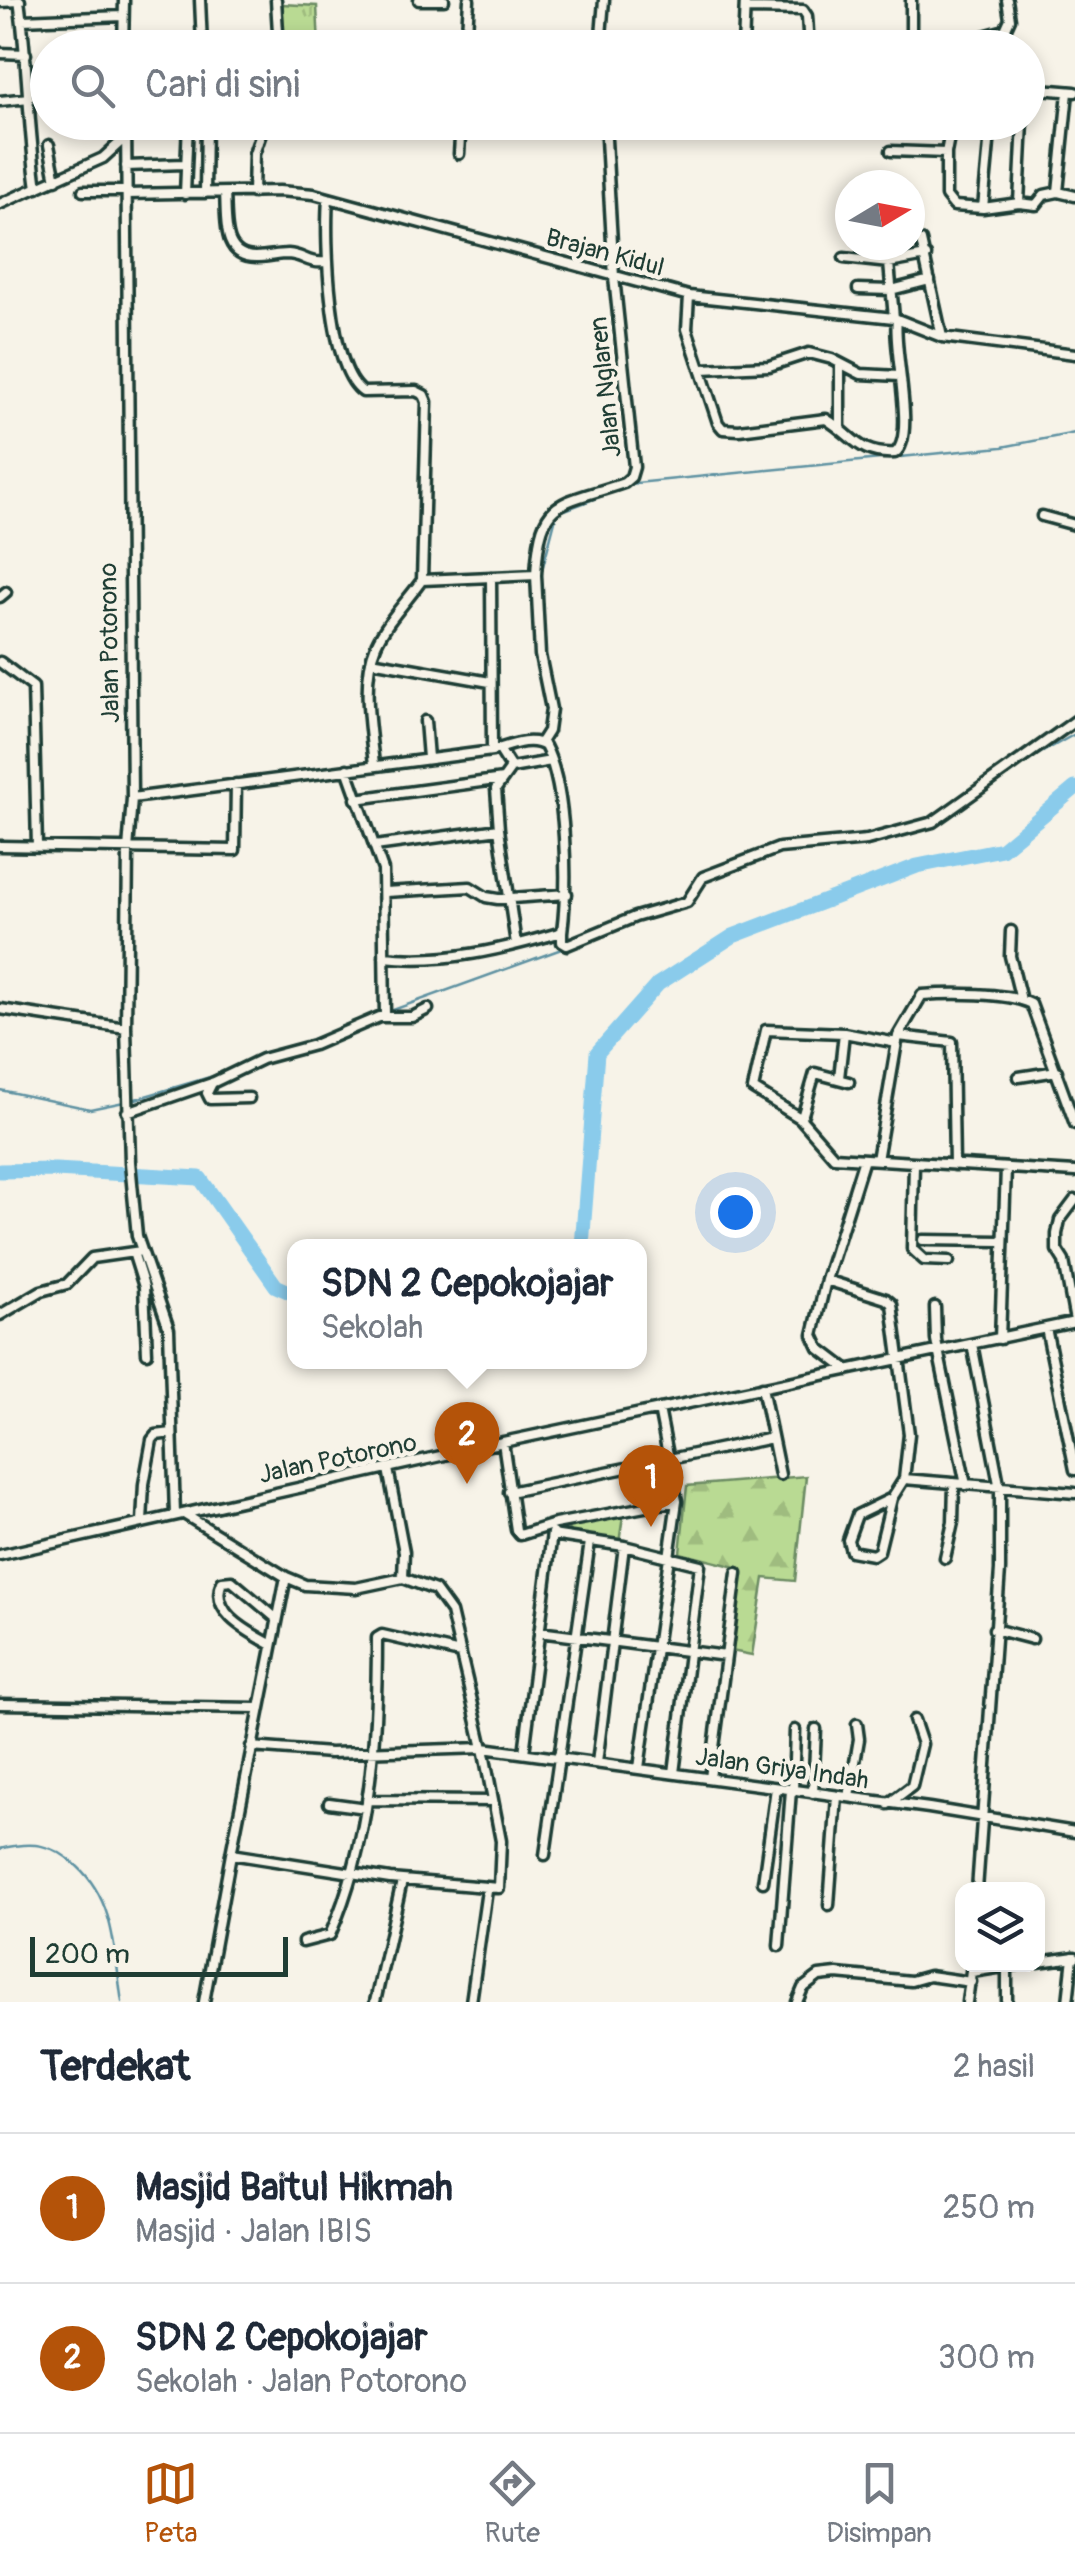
<!DOCTYPE html>
<html lang="id">
<meta charset="utf-8">
<style>
body{margin:0;font-family:Pangolin,sans-serif;background:#f2f2f3;color:#1f2937}
.controls{position:absolute;right:30px;bottom:30px;display:grid;overflow:hidden;border-radius:20px;box-shadow:0 5px 15px #0003}
.controls button{width:90px;height:90px;display:grid;place-items:center;padding:0;border:0;border-bottom:2px solid #e0e1e3;background:#fff;color:#1f2937;font:50px sans-serif}
.compass{position:absolute;left:835px;top:170px;width:90px;height:90px;border-radius:50%;background:#fff;box-shadow:0 5px 15px #0003;rotate:80deg}
.scale{position:absolute;left:30px;bottom:25px;width:258px;box-sizing:border-box;padding-left:10px;border:5px solid #1f3d34;border-top:0;font-size:28px;line-height:35px;white-space:nowrap;color:#1f3d34;-webkit-text-stroke:8px #f7f3e8;paint-order:stroke}
.you{position:absolute;left:735px;top:1212px;width:35px;height:35px;margin:-25px;border:8px solid #fff;border-radius:50%;background:#1a73e8;box-shadow:0 0 0 15px #1a73e833}
.badge{display:grid;place-items:center;width:65px;height:65px;border-radius:50%;background:#b45309;color:#fff;font-size:32px;font-weight:700}
.pin{position:absolute;translate:-50% -82px;filter:drop-shadow(0 2px 5px #0008)}
.pin::after{content:'';position:absolute;top:52px;width:35px;height:30px;background:inherit;clip-path:polygon(0 0,100% 0,50% 100%)}
.popup{position:absolute;left:287px;top:1239px;width:360px;height:130px;box-sizing:border-box;display:grid;place-content:center;border-radius:20px;background:#fff;filter:drop-shadow(0 2px 8px #0005);font-size:32px;white-space:nowrap;color:#747a83}
.popup b{font-size:38px;color:#1f2937}
.popup::after{content:'';position:absolute;left:50%;top:100%;margin-left:-20px;border:20px solid transparent;border-top-color:#fff}
.list{margin:0;padding:0;list-style:none}
h2{display:flex;justify-content:space-between;align-items:center;height:130px;margin:0;padding:0 40px;font-size:42px}
h2 small{font-size:32px;font-weight:400;color:#747a83}
.list li{display:grid;grid-template-columns:65px 1fr auto;gap:30px;align-items:center;box-sizing:border-box;height:150px;padding:0 40px;border-top:2px solid #e0e1e3}
.list b{display:block;font-size:38px;white-space:nowrap}
.list p{margin:0;font-size:32px;white-space:nowrap;color:#747a83}
.list em{font-size:32px;font-style:normal;color:#747a83}
.icon{flex:none;width:55px;height:55px;fill:none;stroke:currentColor;stroke-width:2;stroke-linecap:round;stroke-linejoin:round}
.map{position:relative;flex:none;width:1075px;height:2002px;overflow:hidden}
.search{position:absolute;background:#fff;box-shadow:0 5px 15px #0003;left:30px;right:30px;top:30px;height:110px;display:flex;align-items:center;gap:25px;box-sizing:border-box;padding:0 35px;border-radius:55px;color:#747a83;font-size:38px}
.sheet{height:430px;background:#fff}
nav{display:flex;justify-content:space-around;align-items:center;box-sizing:border-box;height:140px;border-top:2px solid #e0e1e3;background:#fff;font-size:28px;color:#747a83}
nav a{display:grid;justify-items:center;gap:5px}
nav .on{color:#b45309}
.map>svg:first-child{display:block}
</style>
<div class="map">
<svg width="1075" height="2002" viewBox="0 0 1075 2002">
<defs>
<pattern id="grass-tufts" width="24" height="20" patternUnits="userSpaceOnUse" patternTransform="scale(2.5)"><rect width="24" height="20" fill="#b9da93"/><path d="M3 7l-1-3M5 7V3M7 7l1-3M15 17l-1-3M17 17v-4M19 17l1-3" fill="none" stroke="#9fbc7f"/></pattern>
<pattern id="forest-firs" width="22" height="20" patternUnits="userSpaceOnUse" patternTransform="scale(2.5)"><rect width="22" height="20" fill="#b9da93"/><path d="M5 1l3.5 6h-7zM16 11l3.5 6h-7z" fill="#9fbc7f"/></pattern>
</defs>
<rect width="100%" height="100%" fill="#f7f3e8"/>
<filter id="ink" filterUnits="userSpaceOnUse"><feTurbulence type="fractalNoise" baseFrequency=".01" numOctaves="2"/><feDisplacementMap in="SourceGraphic" scale="20" xChannelSelector="R" yChannelSelector="G"/><feConvolveMatrix kernelMatrix="1 2 1 2 8 2 1 2 1" color-interpolation-filters="sRGB"/></filter>
<g filter="url(#ink)">
<path fill="url(#grass-tufts)" stroke="#6c8c64" stroke-width="2.5" d="M 282,4 L 317,6 L 319,47 L 285,47 Z"/>
<path fill="url(#forest-firs)" stroke="#6c8c64" stroke-width="2.5" d="M 806,1476 L 795,1581 L 764,1578 L 752,1655 L 731,1651 L 740,1568 L 680,1553 L 687,1486 Z"/>
<path fill="#b9da93" stroke="#6c8c64" stroke-width="2.5" d="M 623,1516 L 619,1543 L 568,1535 L 569,1523 Z"/>
<g fill="none" stroke-linecap="round" stroke-linejoin="round">
<path stroke="#5f92a2" stroke-width="2.5" d="M 541,574 L 557,513 L 636,483 L 1002,447 L 1075,433
M 934,826 L 1025,762 L 1075,734
M 288,1048 L 567,947
M 0,1090 L 90,1109 L 124,1102
M 132,1100 L 230,1071
M 0,1849 C 32,1841 52,1843 77,1866 C 116,1902 114,1953 122,2002"/>
<path stroke="#8acbeb" stroke-width="15" d="M 0,1171 L 55,1170 L 200,1178 L 276,1286 L 294,1294
M 582,1246 L 597,1053 L 658,984 L 733,936 L 917,866 L 1002,849 L 1075,788"/>
<defs>
<path id="street" d="M 19,0 C 28,63 28,126 37,188
M 200,0 L 202,45
M 276,0 L 279,48
M 419,0 L 444,0
M 911,0 L 911,31 L 918,48
M 0,2 L 20,1
M 745,9 L 803,10 L 807,16 L 809,48
M 22,20 L 123,16
M 123,47 L 202,45 L 202,48
M 123,48 L 124,0
M 429,48 L 434,48
M 466,48 L 469,0
M 600,48 L 604,0
M 743,48 L 745,0
M 941,48 L 1005,30 L 1010,19 L 1007,0
M 0,53 L 26,54
M 1028,88 L 1075,92
M 0,101 L 29,98
M 126,122 L 132,798 L 128,850 L 126,1028 L 130,1162 L 137,1236 L 169,1329 L 175,1515
M 952,122 L 946,153 L 946,196 L 954,206 L 983,208 L 1019,203 L 1023,122
M 49,145 L 56,180
M 891,151 L 946,153
M 459,154 L 461,122
M 126,166 L 184,164
M 83,191 L 127,191
M 1058,192 L 1075,196
M 205,193 L 206,122
M 225,193 C 227,219 221,257 256,257 C 267,257 277,254 288,254 C 305,255 306,264 327,262
M 253,193 L 254,154 L 265,122
M 127,194 L 279,191 L 314,194 L 689,296 L 894,318 L 942,337 L 1075,354
M 185,194 L 188,122
M 328,198 C 325,239 328,368 363,392 L 416,391 L 424,395 L 427,402 L 422,580
M 1019,203 L 1036,205 L 1044,195 L 1058,192 L 1068,92
M 0,204 L 103,158 L 126,137
M 983,208 L 991,122
M 921,241 L 942,337
M 844,258 L 889,263 L 926,256
M 889,263 L 894,318
M 858,289 L 891,290 L 930,280
M 689,296 L 687,329 L 718,423 L 723,429 L 739,430 L 826,419 C 854,436 858,455 895,453 C 917,437 892,349 897,319
M 702,369 L 769,366 L 809,353 L 832,359 L 861,374 L 899,376
M 840,427 L 840,365
M 1042,516 L 1075,525
M 536,575 L 540,655 L 551,709 L 548,731 L 541,742
M 491,577 L 492,751
M 0,597 L 6,592
M 371,661 L 490,682
M 0,662 L 33,687 L 37,846
M 425,721 L 428,758
M 499,749 L 511,768 L 496,789 L 499,829 L 516,944
M 374,764 C 370,728 361,680 376,645 C 386,622 407,601 422,580 L 536,575 C 540,496 557,506 624,483 L 631,477 L 634,467 L 614,277 L 605,122
M 511,768 L 551,761
M 347,769 L 383,870 L 385,1016
M 132,798 L 492,751 C 509,746 530,736 545,746 C 567,788 568,885 562,932 C 504,949 444,964 384,957
M 356,799 L 503,779
M 0,846 L 235,850 L 236,784
M 375,846 L 499,829
M 385,892 L 470,887 L 486,897 L 498,899 L 567,894
M 1011,931 L 1010,956 L 1021,1000
M 562,932 L 562,942 L 567,945 L 635,917 L 687,902 L 703,877 L 779,848 L 867,840 L 933,822 L 1075,721
M 0,1009 L 126,1028
M 898,1036 L 952,1042 L 954,1165
M 897,1043 L 844,1033 L 766,1030 L 753,1089 L 800,1118 L 834,1157 L 1075,1172
M 1019,1077 L 1057,1071
M 839,1078 L 844,1033
M 212,1083 L 207,1093 L 210,1099 L 249,1098
M 127,1112 L 212,1083 L 262,1059 L 314,1045 L 379,1017 L 412,1017 L 428,1009
M 803,1114 L 815,1073 L 849,1082
M 877,1160 L 898,1036 L 922,995 C 947,993 1009,992 1031,1004 L 1075,1124
M 914,1164 L 912,1249 L 924,1260 L 949,1261
M 1075,1200 L 1060,1220 L 1057,1234 L 1057,1250 L 1064,1261 L 1075,1321
M 923,1240 L 1001,1241
M 133,1252 L 144,1287 L 147,1353
M 826,1280 L 886,1299 L 892,1304 L 909,1434 L 904,1479 L 892,1498
M 935,1307 L 936,1340 L 966,1485
M 0,1315 L 41,1291 L 67,1284 L 92,1258 L 141,1251
M 1046,1328 L 1075,1470
M 1000,1339 L 1006,1168
M 972,1344 L 1000,1489 L 1000,1570 L 977,1890
M 848,1370 L 819,1348 L 813,1335 L 826,1280 L 864,1159
M 762,1387 L 780,1475
M 503,1442 L 516,1530 L 520,1535 L 555,1524 L 677,1501
M 388,1469 L 404,1552 L 403,1578
M 904,1479 L 1075,1493
M 509,1492 L 772,1438
M 892,1498 L 879,1551 L 873,1555 L 851,1551 L 848,1540 L 857,1515 Z
M 184,1514 L 286,1577 L 305,1585 L 356,1588 L 403,1578 L 435,1590 L 451,1612 L 483,1748 L 501,1841 L 499,1888 L 390,1879 L 231,1854 L 286,1577
M 142,1522 L 144,1484 L 152,1440 L 156,1435 L 172,1433
M 552,1535 L 624,1546 L 700,1565 L 674,1773
M 0,1555 L 503,1442 L 1075,1322
M 945,1558 L 953,1522 L 954,1484
M 994,1629 L 1032,1639
M 539,1632 L 726,1656
M 272,1645 C 251,1633 208,1613 222,1582 L 232,1581 L 277,1619
M 0,1704 L 258,1708
M 251,1747 L 330,1753 L 483,1748 L 929,1808 L 1075,1832
M 524,1753 L 552,1533
M 597,1763 L 624,1546
M 639,1768 L 677,1501 L 659,1409
M 710,1778 L 737,1573
M 793,1791 L 795,1730
M 813,1793 L 816,1729
M 849,1797 L 859,1739 L 857,1724
M 367,1800 L 493,1801
M 329,1803 L 366,1808
M 888,1804 L 912,1786 L 922,1744 L 914,1720
M 545,1855 L 590,1542
M 763,1882 L 776,1788
M 829,1905 L 837,1796
M 303,1942 L 330,1935 C 371,1842 377,1737 377,1638 L 382,1635 L 460,1653
M 779,1946 L 791,1790
M 1038,1962 L 1075,1957
M 972,1972 L 1022,1964
M 204,2002 L 231,1854
M 375,2002 L 402,1881
M 471,2002 L 487,1890
M 797,2002 L 803,1988 L 819,1976 L 837,1974 L 911,1981 L 929,1976 L 971,1982
M 967,2002 L 972,1964
M 1007,2002 L 1007,1967
M 1068,2002 L 1073,1957"/>
</defs>
<use href="#street" stroke="#1f3d34" stroke-width="15"/>
<use href="#street" stroke="#f7f3e8" stroke-width="8"/>
</g>
</g>
<g text-anchor="middle" dominant-baseline="central" stroke-width="9" stroke-linejoin="round" paint-order="stroke">
<g font-size="25" fill="#1f3d34" stroke="#f7f3e8">
<text transform="translate(605 253) rotate(15)">Brajan Kidul</text>
<text transform="translate(606 387) rotate(-96)">Jalan Nglaren</text>
<text transform="translate(110 643) rotate(-91)">Jalan Potorono</text>
<text transform="translate(338 1459) rotate(-12)">Jalan Potorono</text>
<text transform="translate(782 1769) rotate(8)">Jalan Griya Indah</text>
</g>
</g>
</svg>
<div class="controls">
<button><svg class="icon" aria-label="layers" viewBox="0 0 24 24"><path d="M12 4l9 5-9 5-9-5zM3 14l9 5 9-5"/></svg></button>
</div>
<svg class="compass" viewBox="-18 -18 36 36"><path d="M0-13l5 13h-10z" fill="#e53935"/><path d="M0 13l5-13h-10z" fill="#747a83"/></svg>
<div class="scale">200 m</div>
<div class="you"></div>
<div class="pin badge" style="left:651px;top:1527px">1</div>
<div class="pin badge" style="left:467px;top:1484px">2</div>
<div class="popup"><b>SDN 2 Cepokojajar</b>Sekolah</div>
<div class="search"><svg class="icon" aria-label="search" viewBox="0 0 24 24"><circle cx="10" cy="10" r="6"/><path d="M15 15l6 6"/></svg>Cari di sini</div>
</div>
<section class="sheet">
<h2>Terdekat<small>2 hasil</small></h2>
<ul class="list">
<li><span class="badge">1</span><div><b>Masjid Baitul Hikmah</b><p>Masjid · Jalan IBIS</p></div><em>250 m</em></li>
<li><span class="badge">2</span><div><b>SDN 2 Cepokojajar</b><p>Sekolah · Jalan Potorono</p></div><em>300 m</em></li>
</ul>
</section>
<nav>
<a class="on"><svg class="icon" aria-label="map" viewBox="0 0 24 24"><path d="M3 6l6-2 6 2 6-2v14l-6 2-6-2-6 2zM9 4v14M15 6v14"/></svg>Peta</a>
<a><svg class="icon" aria-label="directions" viewBox="0 0 24 24"><path d="M12 3l9 9-9 9-9-9zM9 14v-3h6M13 9l2 2-2 2"/></svg>Rute</a>
<a><svg class="icon" aria-label="saved" viewBox="0 0 24 24"><path d="M7 4h10v16l-5-4-5 4z"/></svg>Disimpan</a>
</nav>
